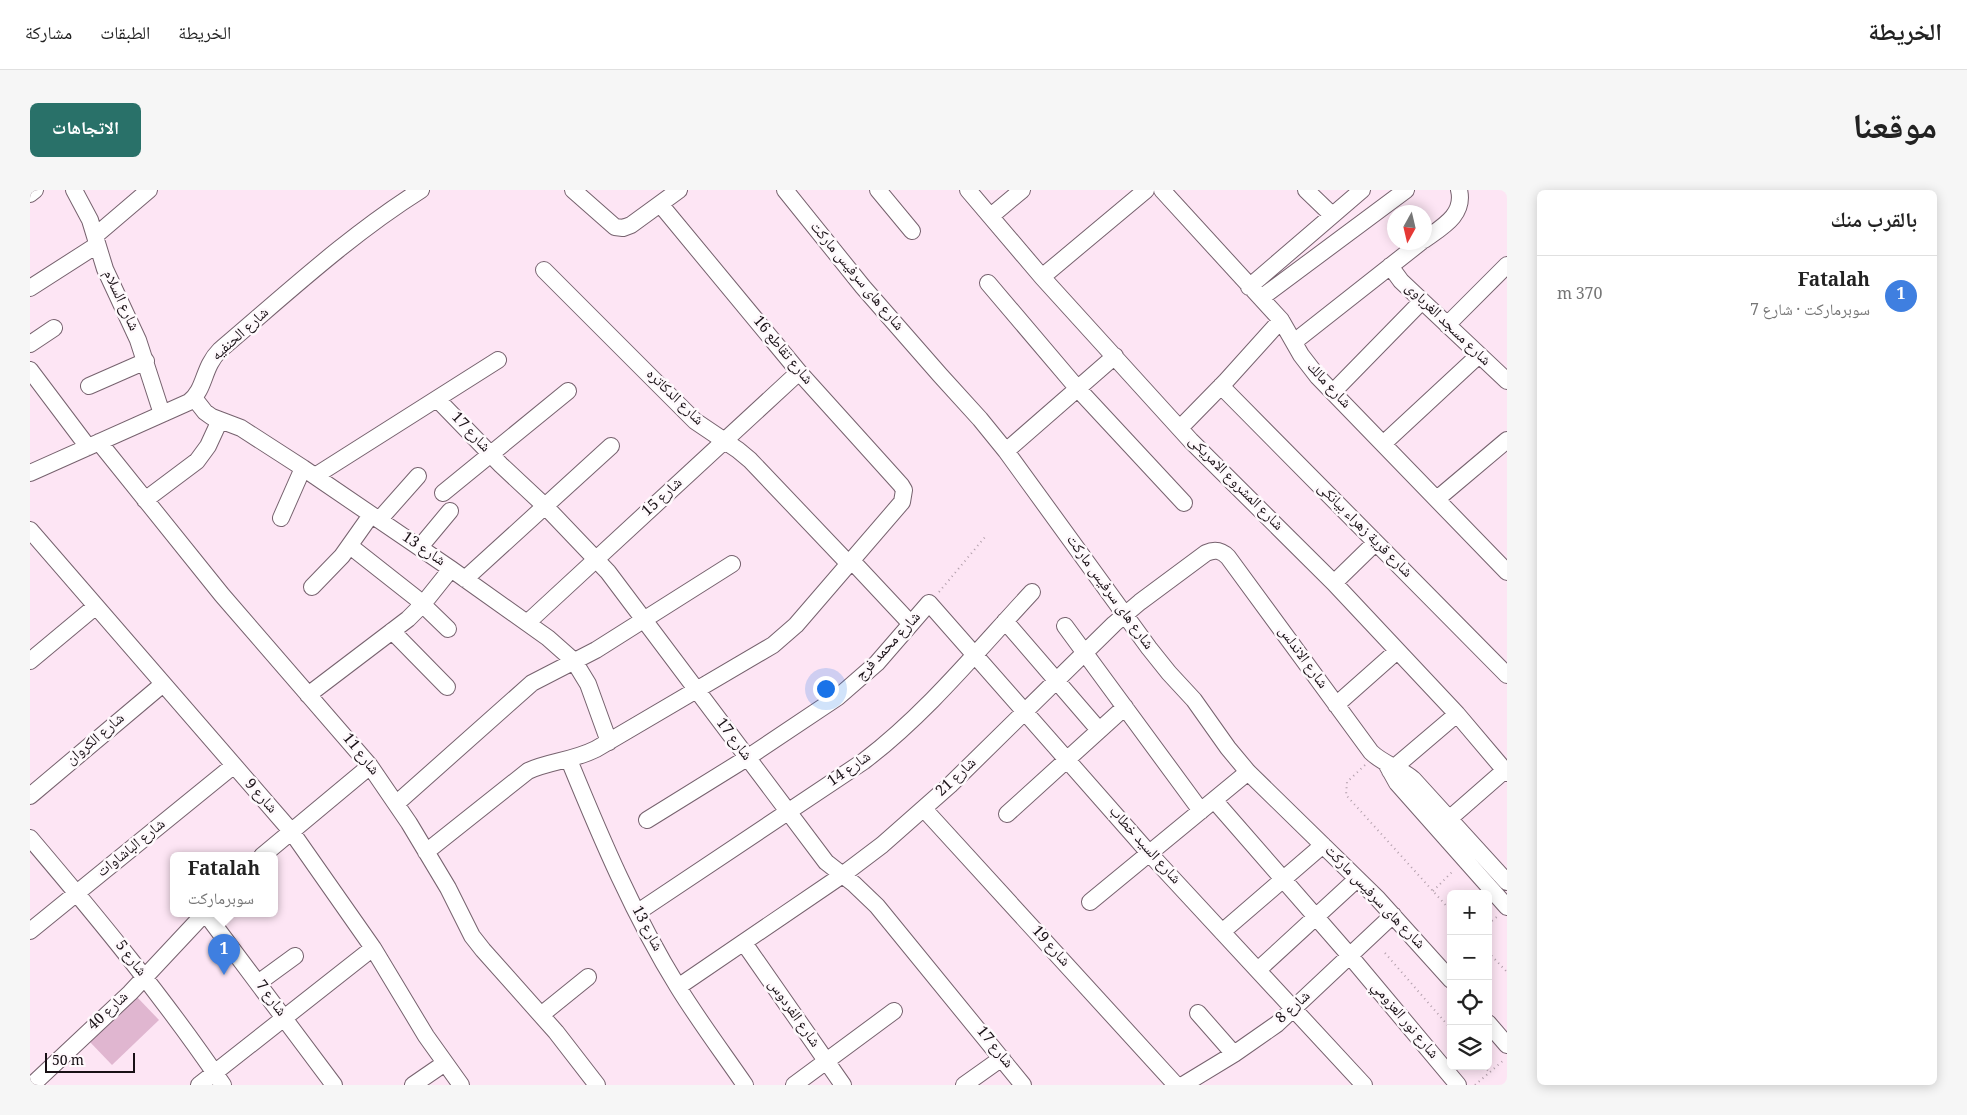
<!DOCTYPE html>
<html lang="ar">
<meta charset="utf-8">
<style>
body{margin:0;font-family:Georgia,"Noto Naskh Arabic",serif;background:#f6f6f6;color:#222;direction:rtl}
.controls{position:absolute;right:15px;bottom:15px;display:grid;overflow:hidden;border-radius:8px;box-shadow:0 2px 12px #0003}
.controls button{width:45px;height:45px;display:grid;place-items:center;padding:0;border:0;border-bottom:1px solid #e0e0e0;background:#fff;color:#222;font:25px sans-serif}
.compass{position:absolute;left:1357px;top:15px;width:45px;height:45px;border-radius:50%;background:#fff;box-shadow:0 2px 12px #0003;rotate:188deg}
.scale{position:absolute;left:15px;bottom:12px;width:90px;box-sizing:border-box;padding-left:5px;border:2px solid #181015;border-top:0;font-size:14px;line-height:18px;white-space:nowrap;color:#181015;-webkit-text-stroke:4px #fef9fc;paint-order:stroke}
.you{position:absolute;left:795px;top:498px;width:18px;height:18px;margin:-12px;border:4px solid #fff;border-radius:50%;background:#1a73e8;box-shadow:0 0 0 8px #1a73e833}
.badge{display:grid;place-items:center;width:32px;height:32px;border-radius:50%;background:#297169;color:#fff;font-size:16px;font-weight:700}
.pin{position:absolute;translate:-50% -41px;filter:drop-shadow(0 1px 2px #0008)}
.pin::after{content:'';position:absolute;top:26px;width:18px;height:15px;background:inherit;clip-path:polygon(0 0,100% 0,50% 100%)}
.popup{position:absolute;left:140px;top:662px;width:108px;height:65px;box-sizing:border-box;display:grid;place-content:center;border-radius:8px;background:#fff;filter:drop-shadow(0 1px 4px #0005);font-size:16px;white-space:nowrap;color:#767676}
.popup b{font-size:19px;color:#222}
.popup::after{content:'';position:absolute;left:50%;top:100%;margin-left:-10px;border:10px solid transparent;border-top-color:#fff}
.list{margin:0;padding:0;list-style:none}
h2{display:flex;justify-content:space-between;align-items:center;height:65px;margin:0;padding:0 20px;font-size:21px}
h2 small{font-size:16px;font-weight:400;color:#767676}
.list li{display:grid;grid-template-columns:32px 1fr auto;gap:15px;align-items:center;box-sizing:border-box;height:80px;padding:0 20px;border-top:1px solid #e0e0e0}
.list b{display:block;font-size:19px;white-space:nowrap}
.list p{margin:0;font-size:16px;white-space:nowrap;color:#767676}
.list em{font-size:16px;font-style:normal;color:#767676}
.icon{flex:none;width:28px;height:28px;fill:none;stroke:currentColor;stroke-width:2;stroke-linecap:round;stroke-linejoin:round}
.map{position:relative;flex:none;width:1477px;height:895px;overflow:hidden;direction:ltr;border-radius:8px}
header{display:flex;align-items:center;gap:30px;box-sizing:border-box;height:70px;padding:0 25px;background:#fff;border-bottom:1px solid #e0e0e0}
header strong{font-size:24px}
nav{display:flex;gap:28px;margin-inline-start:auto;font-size:18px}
.intro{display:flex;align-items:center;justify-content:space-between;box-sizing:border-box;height:120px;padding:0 30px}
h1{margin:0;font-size:35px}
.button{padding:12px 22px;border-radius:8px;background:#297169;color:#fff;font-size:18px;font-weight:700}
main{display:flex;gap:30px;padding:0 30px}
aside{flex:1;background:#fff;border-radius:8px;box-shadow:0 2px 12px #0003}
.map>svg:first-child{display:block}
</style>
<header>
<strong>الخريطة</strong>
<nav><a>الخريطة</a><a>الطبقات</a><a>مشاركة</a></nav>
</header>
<div class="intro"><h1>موقعنا</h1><a class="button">الاتجاهات</a></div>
<main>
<aside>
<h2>بالقرب منك<small></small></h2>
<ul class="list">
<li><span class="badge" style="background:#3f7fe0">1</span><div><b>Fatalah</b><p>سوبرماركت · شارع 7</p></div><em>370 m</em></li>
</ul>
</aside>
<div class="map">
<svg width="1477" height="895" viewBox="0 0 1477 895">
<rect width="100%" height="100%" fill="#fde5f4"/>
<path fill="#e0b6d0" d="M 106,806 L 129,830 L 82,875 L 59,851 Z"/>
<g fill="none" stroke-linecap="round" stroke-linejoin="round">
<defs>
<path id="minor" d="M 44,0 L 60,30 L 75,79 L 108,150 L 132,224
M 543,0 L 585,37 L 593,38 L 601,35 L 649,0
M 755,0 L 833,97 L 910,185 L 950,229 L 976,261 L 1119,458 L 1139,483 L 1164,510 L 1198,558 L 1218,582 L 1348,709 L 1421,790
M 848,0 L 882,41
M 938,0 L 1012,87 L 1161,251 L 1304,393 L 1427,524 L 1477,583
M 1132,0 L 1251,130 L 1271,165 L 1288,187 L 1477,382
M 1276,0 L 1302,25
M 0,4 L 5,0
M 961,26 L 992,0
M 65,46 L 119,0
M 1394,50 C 1412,37 1435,25 1429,0
M 1360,76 L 1371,91 L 1477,191
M 514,80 L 665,231 L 708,260 L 720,270 L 819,374
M 1012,87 L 1116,0
M 958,93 L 1048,199 L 1154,313
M 1219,97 L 1332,0
M 0,98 L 67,55
M 1231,108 L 1376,0
M 1417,135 L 1477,75
M 1264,152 L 1391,52
M 0,154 L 24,138
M 0,180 L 58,257
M 59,196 L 116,171
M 1191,196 L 1477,485
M 1303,202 L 1392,111
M 164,208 L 175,222 L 182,227 L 211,238 L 273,278 L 421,379 L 518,448 L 544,471 L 558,494 L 579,552
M 407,209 L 471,275 L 515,316 L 578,382 L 796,672 L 824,694 L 847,716 L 993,895
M 1150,238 L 1196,191 L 1251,130
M 69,252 L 192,405 L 340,576 L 379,633 L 418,698 L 442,746 L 453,760 L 526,842 L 567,895
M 1353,254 L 1449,165
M 976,261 L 1085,166
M 0,283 L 159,212 C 176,199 172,178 190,160 C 255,105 318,46 391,0
M 285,286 L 468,170
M 413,303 L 538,201
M 1407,309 L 1477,250
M 115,310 L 167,271 L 178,256 L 190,230
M 251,328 L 273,278
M 349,330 L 388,286
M 0,340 L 261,641 L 343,758 L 396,846 L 431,895
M 320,356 L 386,408 L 418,439
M 390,357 L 420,321
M 822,371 L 881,434
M 435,389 L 581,256
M 1304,393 L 1345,353
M 282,397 L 312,366 L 341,325
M 975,431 L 1069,540
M 497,433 L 769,182
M 1035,436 L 1171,621
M 362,441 L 417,497
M 0,471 L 66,416
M 278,505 L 378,429 L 393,414 L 421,379
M 1306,515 L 1367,461
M 539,570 C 571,648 604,726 648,797 C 669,831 693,863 715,895
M 1357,575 L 1367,593 L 1477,717
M 1360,581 L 1427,524
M 0,606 L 133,494
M 1184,610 L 1320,766 L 1428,895
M 367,613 L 502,493 L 566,460 L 702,374
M 894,619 L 1146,895
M 977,624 L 1095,517
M 1419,629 L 1475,580
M 617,630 L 717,568 L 808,507 L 847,473 L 899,413 L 1119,663 L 1334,895
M 0,648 C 68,728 134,808 193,895
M 396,662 L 498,581 C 520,571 542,571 566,559 L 743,455 L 766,435 L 872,312 L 874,300 L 871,295 L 769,182 L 630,14
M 232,666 L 340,576
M 1060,712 L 1218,582
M 608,722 L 834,571 C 897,523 948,460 1002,402
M 176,724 L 304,895
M 0,741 L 203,576
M 1192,742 L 1293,655
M 714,753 L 813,895
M 1228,780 L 1327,689
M 228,793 L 265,766
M 648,797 L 811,686 L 852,655 L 920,595 L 1084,434 L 1110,412 L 1176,363 C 1185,359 1191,360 1198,367 L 1341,562 C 1353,574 1370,578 1383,589 L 1477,692
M 1168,823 L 1204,864
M 511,825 L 558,787
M 1458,833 L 1477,855
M 2,895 L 100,803 L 174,724
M 169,895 L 343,758
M 383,895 L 415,873
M 764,895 L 864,821
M 934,895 L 972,868
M 1153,895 L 1204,864 L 1247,834 L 1363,725"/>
</defs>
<use href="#minor" stroke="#76626e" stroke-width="18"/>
<path stroke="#b29fab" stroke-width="2" stroke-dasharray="1 4" stroke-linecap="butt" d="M 909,402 L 955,347
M 1335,575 L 1317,592 L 1316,605 L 1421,721
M 1403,701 L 1424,680
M 1458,734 L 1468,726
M 1458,762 L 1477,782
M 1355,763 L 1421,839
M 1454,876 L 1459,882
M 1445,895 L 1475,869"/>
<use href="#minor" stroke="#fff" stroke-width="16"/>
</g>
<g text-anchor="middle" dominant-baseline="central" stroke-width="5" stroke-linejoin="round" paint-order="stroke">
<g font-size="15" fill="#181015" stroke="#fef9fc">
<text transform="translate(826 87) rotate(50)">شارع هاى سرفيس ماركت</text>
<text transform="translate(90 111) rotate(65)">شارع السلام</text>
<text transform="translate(1417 135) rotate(44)">شارع مسجد الغرباوى</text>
<text transform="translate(211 145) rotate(-42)">شارع الحنفيه</text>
<text transform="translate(752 161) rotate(50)">شارع تقاطع 16</text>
<text transform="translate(1298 196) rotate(47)">شارع مالك</text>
<text transform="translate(644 208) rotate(44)">شارع الدكاتره</text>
<text transform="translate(440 243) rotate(46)">شارع 17</text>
<text transform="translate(1205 294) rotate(45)">شارع المشروع الامريكى</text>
<text transform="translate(633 308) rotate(-43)">شارع 15</text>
<text transform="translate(1334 341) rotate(45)">شارع قرية زهراء بيانكى</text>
<text transform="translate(393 360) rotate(34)">شارع 13</text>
<text transform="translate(1079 403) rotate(54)">شارع هاى سرفيس ماركت</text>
<text transform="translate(859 457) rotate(-47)">شارع محمد فرج</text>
<text transform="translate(1272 468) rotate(54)">شارع الاندلس</text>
<text transform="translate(66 550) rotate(-40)">شارع الكروان</text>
<text transform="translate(703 550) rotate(53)">شارع 17</text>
<text transform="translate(330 565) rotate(51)">شارع 11</text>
<text transform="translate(820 580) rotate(-35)">شارع 14</text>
<text transform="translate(927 588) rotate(-43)">شارع 21</text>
<text transform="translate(230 607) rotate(48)">شارع 9</text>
<text transform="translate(1114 656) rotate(48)">شارع السيد خطاب</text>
<text transform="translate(102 659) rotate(-39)">شارع الباشاوات</text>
<text transform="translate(1344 708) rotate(46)">شارع هاى سرفيس ماركت</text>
<text transform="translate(616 739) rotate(62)">شارع 13</text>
<text transform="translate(1020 757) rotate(48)">شارع 19</text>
<text transform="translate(100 769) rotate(52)">شارع 5</text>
<text transform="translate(240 809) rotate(53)">شارع 7</text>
<text transform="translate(1264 818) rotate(-42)">شارع 8</text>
<text transform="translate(79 822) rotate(-43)">شارع 40</text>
<text transform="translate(763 824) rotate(55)">شارع الفردوس</text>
<text transform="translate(1374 831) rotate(50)">شارع نور العزومي</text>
<text transform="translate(964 858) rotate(51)">شارع 17</text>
</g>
</g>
</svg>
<div class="controls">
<button>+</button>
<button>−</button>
<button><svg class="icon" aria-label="locate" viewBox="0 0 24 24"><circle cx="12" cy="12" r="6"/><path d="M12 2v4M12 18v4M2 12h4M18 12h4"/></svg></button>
<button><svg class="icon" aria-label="layers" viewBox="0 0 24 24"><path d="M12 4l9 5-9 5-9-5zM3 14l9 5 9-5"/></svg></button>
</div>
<svg class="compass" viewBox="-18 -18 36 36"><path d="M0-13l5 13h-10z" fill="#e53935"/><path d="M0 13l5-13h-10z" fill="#767676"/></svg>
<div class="scale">50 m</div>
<div class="you"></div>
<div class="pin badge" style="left:194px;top:785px;background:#3f7fe0">1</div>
<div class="popup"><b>Fatalah</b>سوبرماركت</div>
</div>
</main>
